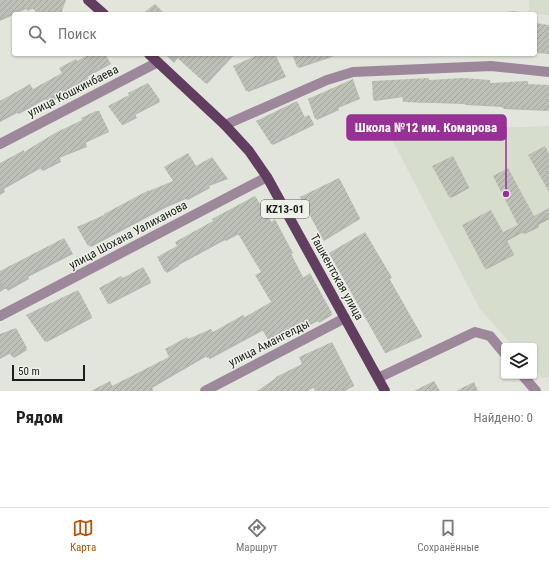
<!DOCTYPE html>
<html lang="ru">
<meta charset="utf-8">
<style>
body{margin:0;font-family:"Roboto Condensed",sans-serif;background:#f6f6f6;color:#222}
.controls{position:absolute;right:12px;bottom:12px;display:grid;overflow:hidden;border-radius:4px;box-shadow:0 1px 3px #0004}
.controls button{width:36px;height:36px;display:grid;place-items:center;padding:0;border:0;border-bottom:1px solid #e0e0e0;background:#fff;color:#222;font:20px sans-serif}
.scale{position:absolute;left:12px;bottom:10px;width:73px;box-sizing:border-box;padding-left:4px;border:2px solid #1e1f1b;border-top:0;font-size:11px;line-height:14px;white-space:nowrap;color:#1e1f1b;-webkit-text-stroke:3px #eff2e8;paint-order:stroke}
.list{margin:0;padding:0;list-style:none}
h2{display:flex;justify-content:space-between;align-items:center;height:52px;margin:0;padding:0 16px;font-size:17px}
h2 small{font-size:13px;font-weight:400;color:#767676}
.icon{flex:none;width:22px;height:22px;fill:none;stroke:currentColor;stroke-width:2;stroke-linecap:round;stroke-linejoin:round}
.map{position:relative;flex:none;width:549px;height:391px;overflow:hidden}
.search{position:absolute;background:#fff;box-shadow:0 1px 3px #0004;left:12px;right:12px;top:12px;height:44px;display:flex;align-items:center;gap:10px;box-sizing:border-box;padding:0 14px;border-radius:4px;color:#767676;font-size:15px}
.sheet{height:116px;background:#fff}
nav{display:flex;justify-content:space-around;align-items:center;box-sizing:border-box;height:56px;border-top:1px solid #e0e0e0;background:#fff;font-size:11px;color:#767676}
nav a{display:grid;justify-items:center;gap:2px}
nav .on{color:#b45309}
.map>svg:first-child{display:block}
</style>
<div class="map">
<svg width="549" height="391" viewBox="0 0 549 391">
<defs>
<pattern id="building-hatch" width="6" height="6" patternUnits="userSpaceOnUse"><rect width="6" height="6" fill="#bdc0b6"/><path d="M-1 1l2-2M0 6l6-6M5 7l2-2" fill="none" stroke="#a2a59c"/></pattern>
</defs>
<rect width="100%" height="100%" fill="#e2e5db"/>
<path fill="#d7ddcc" d="M 529,0 L 549,0 L 549,15 L 529,14 Z
M 549,126 L 549,377 L 542,378 L 534,369 L 534,346 L 513,346 L 480,309 L 388,132 Z"/>
<path fill="#0003" d="M 0,0 L 48,0 L 28,11 L 26,9 L 0,21 Z
M 516,11 L 517,14 L 482,14 Z
M 92,54 L 105,54 L 111,64 L 87,77 L 90,82 L 75,92 L 73,90 L 49,103 L 46,99 L 19,114 L 17,113 L 0,122 L 0,106 L 33,90 L 63,73 L 77,62 Z
M 165,54 L 235,54 L 207,84 L 178,58 L 174,63 Z
M 262,54 L 275,54 L 286,77 L 248,92 L 247,90 Z
M 294,54 L 331,54 L 332,57 L 299,68 Z
M 428,79 L 430,81 L 490,81 L 491,84 L 527,82 L 529,85 L 549,86 L 549,111 L 504,109 L 503,107 L 466,105 L 464,104 L 405,102 L 403,97 L 375,101 L 374,100 Z
M 353,80 L 360,99 L 338,108 L 339,110 L 317,120 L 309,99 Z
M 149,85 L 160,102 L 135,115 L 137,118 L 123,125 L 122,124 Z
M 298,103 L 305,118 L 310,118 L 314,125 L 273,145 L 257,121 Z
M 99,111 L 109,132 L 85,143 L 87,147 L 59,158 L 61,162 L 43,171 L 41,168 L 4,189 L 5,192 L 0,195 L 0,164 L 25,153 L 83,120 L 82,118 Z
M 454,158 L 469,188 L 451,198 L 434,167 Z
M 213,160 L 228,179 L 209,186 L 210,188 L 188,200 L 186,199 L 167,207 L 91,247 L 89,245 L 106,215 L 149,192 L 174,181 L 196,167 Z
M 340,180 L 360,219 L 324,241 L 323,239 Z
M 256,198 L 272,223 L 276,222 L 293,253 L 291,254 L 304,279 L 311,276 L 332,315 L 319,323 L 318,321 L 272,344 L 264,330 L 210,359 L 207,356 L 152,388 L 153,391 L 94,391 L 111,384 L 113,387 L 170,357 L 188,340 L 213,333 L 245,318 L 273,303 L 262,272 L 239,234 L 226,241 L 225,240 L 179,265 L 179,266 L 167,273 L 166,271 Z
M 549,209 L 549,219 L 538,225 L 539,227 L 525,234 L 523,232 L 507,241 L 514,255 L 487,269 L 485,268 L 503,233 Z
M 365,234 L 392,278 L 389,279 L 422,337 L 386,353 Z
M 64,239 L 73,254 L 28,277 L 29,279 L 8,291 L 6,288 L 0,292 L 0,272 Z
M 144,269 L 151,283 L 110,304 L 108,303 L 123,279 Z
M 79,292 L 92,318 L 47,342 L 46,341 Z
M 17,330 L 27,350 L 14,358 L 11,353 L 0,359 L 0,342 Z
M 332,343 L 354,386 L 345,391 L 316,391 L 314,387 L 308,391 L 259,391 L 303,364 Z"/>
<path fill="url(#building-hatch)" d="M 0,0 L 66,0 L 61,14 L 38,14 L 30,6 L 25,9 L 24,7 L 0,18 Z
M 155,4 L 165,14 L 142,14 Z
M 535,23 L 549,25 L 549,54 L 535,53 Z
M 90,54 L 105,54 L 110,63 L 86,75 L 90,80 L 73,91 L 71,89 L 47,102 L 44,97 L 16,113 L 15,111 L 0,120 L 0,101 L 30,84 L 33,89 L 62,73 L 59,68 L 76,59 L 77,61 Z
M 173,54 L 233,54 L 205,83 Z
M 260,54 L 275,54 L 285,76 L 246,91 L 233,66 Z
M 292,54 L 333,54 L 334,56 L 297,67 Z
M 429,78 L 429,80 L 463,78 L 490,80 L 490,83 L 528,81 L 528,84 L 549,85 L 549,111 L 534,109 L 502,108 L 502,106 L 464,104 L 464,103 L 403,102 L 402,96 L 373,100 L 372,81 Z
M 353,79 L 359,98 L 338,107 L 339,108 L 315,119 L 308,99 Z
M 148,83 L 160,100 L 135,114 L 136,116 L 122,125 L 108,106 L 129,95 L 128,93 Z
M 297,101 L 304,117 L 309,115 L 314,124 L 271,144 L 256,121 Z
M 96,111 L 99,111 L 109,131 L 85,142 L 87,145 L 59,157 L 61,160 L 41,170 L 40,167 L 0,189 L 0,163 L 24,150 L 24,152 L 55,133 L 82,120 L 81,118 Z
M 545,146 L 549,154 L 549,192 L 528,155 Z
M 188,153 L 196,166 L 212,157 L 227,178 L 208,184 L 210,186 L 185,199 L 184,198 L 165,205 L 88,246 L 77,227 L 104,215 L 104,214 L 149,190 L 149,191 L 173,181 L 164,167 Z
M 453,156 L 469,187 L 449,197 L 432,166 Z
M 508,168 L 534,216 L 549,208 L 549,217 L 537,223 L 539,226 L 523,234 L 522,231 L 506,240 L 514,254 L 485,269 L 462,225 L 491,210 L 503,232 L 518,225 L 493,176 Z
M 339,178 L 360,218 L 323,240 L 300,197 Z
M 255,196 L 271,222 L 275,219 L 292,252 L 290,252 L 303,278 L 310,273 L 332,313 L 317,322 L 316,320 L 270,343 L 262,329 L 207,358 L 206,355 L 151,386 L 153,389 L 148,391 L 91,391 L 110,381 L 112,386 L 169,357 L 165,349 L 187,337 L 188,339 L 211,329 L 213,332 L 243,315 L 245,317 L 271,302 L 255,275 L 261,272 L 237,232 L 223,240 L 223,239 L 178,263 L 179,265 L 165,272 L 157,257 L 177,246 L 175,242 L 213,221 L 212,219 Z
M 365,232 L 391,276 L 389,278 L 422,336 L 385,353 L 329,253 Z
M 64,238 L 72,252 L 27,275 L 28,277 L 5,289 L 0,280 L 0,271 Z
M 143,267 L 151,281 L 108,304 L 99,288 L 121,276 L 123,278 Z
M 78,290 L 92,316 L 45,342 L 26,315 Z
M 16,328 L 27,348 L 12,357 L 9,352 L 0,357 L 0,334 Z
M 332,342 L 354,385 L 342,391 L 315,391 L 313,386 L 305,391 L 257,391 L 276,378 L 276,377 L 302,364 L 299,357 Z
M 434,381 L 440,391 L 414,391 Z
M 474,382 L 478,391 L 456,391 Z"/>
<g fill="none" stroke-linecap="round" stroke-linejoin="round">
<path stroke="#9d889b" stroke-width="10" d="M 225,125 L 327,80 L 353,72 L 491,66 L 549,72
M 0,144 L 158,62
M 0,316 L 267,177
M 523,376 L 536,391
M 378,378 L 475,332 L 490,336 L 504,353
M 205,391 L 345,318"/>
<path stroke="#613e5f" stroke-width="10" d="M 88,0 L 104,14
M 149,54 L 225,125 L 249,151 L 267,177 L 385,391"/>
</g>
<g text-anchor="middle" dominant-baseline="central" stroke-width="3" stroke-linejoin="round" paint-order="stroke">
<rect fill="#eff2e8" stroke="#5d5e58" stroke-width="1" x="261" y="200" width="48" height="18" rx="3"/>
<g font-size="11" font-weight="bold" fill="#1e1f1b">
<text x="285" y="209">KZ13-01</text>
</g>
<g font-size="12" fill="#1e1f1b" stroke="#eff2e8">
<text transform="translate(73 91) rotate(-27)">улица Кошкинбаева</text>
<text transform="translate(128 235) rotate(-28)">улица Шохана Уалиханова</text>
<text transform="translate(337 277) rotate(61)">Ташкентская улица</text>
<text transform="translate(269 343) rotate(-27)">улица Амангелды</text>
</g>
</g>
<path fill="none" stroke="#983195" stroke-width="1.5" d="M506 194L506 127"/>
<circle fill="#983195" stroke="#eff2e8" stroke-width="1.5" cx="506" cy="194" r="4"/>
<rect fill="#983195" stroke="#983195" stroke-width="1.5" x="347" y="115" width="159" height="25" rx="4"/>
<g font-size="13" text-anchor="middle" font-weight="bold" fill="#fff">
<text x="426" y="132">Школа №12 им. Комарова</text>
</g>
</svg>
<div class="controls">
<button><svg class="icon" aria-label="layers" viewBox="0 0 24 24"><path d="M12 4l9 5-9 5-9-5zM3 14l9 5 9-5"/></svg></button>
</div>
<div class="scale">50 m</div>
<div class="search"><svg class="icon" aria-label="search" viewBox="0 0 24 24"><circle cx="10" cy="10" r="6"/><path d="M15 15l6 6"/></svg>Поиск</div>
</div>
<section class="sheet">
<h2>Рядом<small>Найдено: 0</small></h2>
<ul class="list">
</ul>
</section>
<nav>
<a class="on"><svg class="icon" aria-label="map" viewBox="0 0 24 24"><path d="M3 6l6-2 6 2 6-2v14l-6 2-6-2-6 2zM9 4v14M15 6v14"/></svg>Карта</a>
<a><svg class="icon" aria-label="directions" viewBox="0 0 24 24"><path d="M12 3l9 9-9 9-9-9zM9 14v-3h6M13 9l2 2-2 2"/></svg>Маршрут</a>
<a><svg class="icon" aria-label="saved" viewBox="0 0 24 24"><path d="M7 4h10v16l-5-4-5 4z"/></svg>Сохранённые</a>
</nav>
